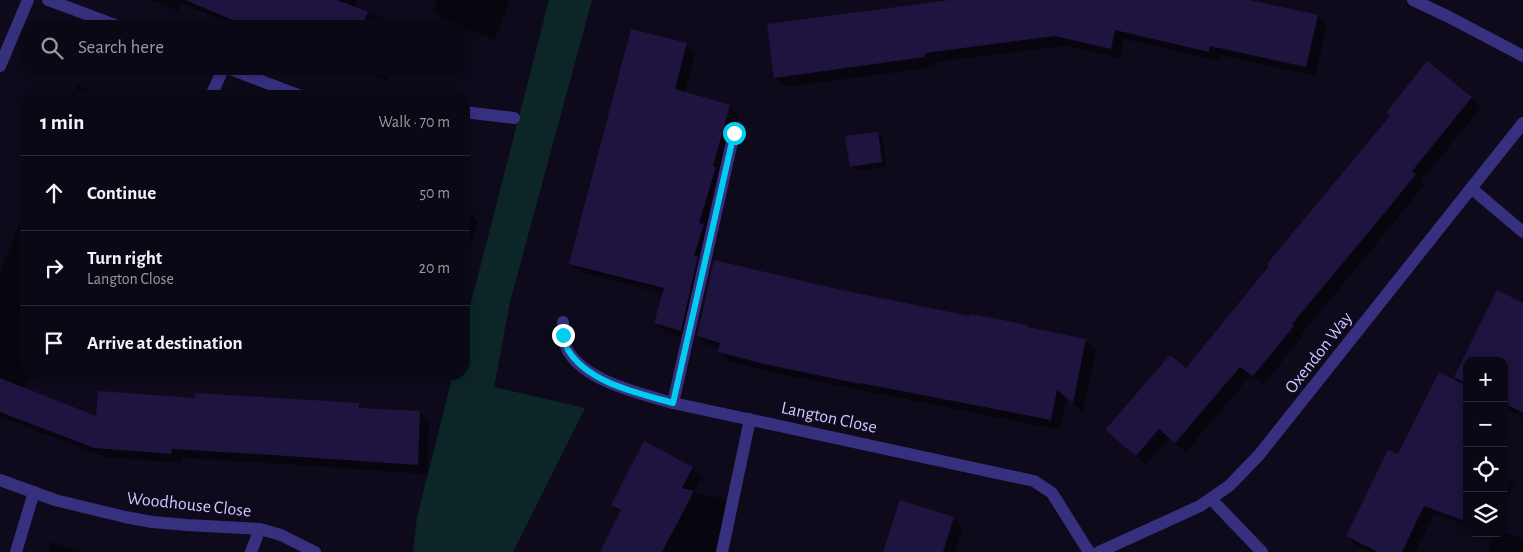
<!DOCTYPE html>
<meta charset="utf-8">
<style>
body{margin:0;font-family:"Alegreya Sans",sans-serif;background:#13111e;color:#f1f3f6}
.controls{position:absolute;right:15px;bottom:15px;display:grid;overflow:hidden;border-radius:10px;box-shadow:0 2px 8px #0003}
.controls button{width:45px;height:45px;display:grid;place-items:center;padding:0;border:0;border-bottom:1px solid #2a2934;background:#0a0815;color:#f1f3f6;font:25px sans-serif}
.stop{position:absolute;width:15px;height:15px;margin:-11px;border:4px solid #00cdf0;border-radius:50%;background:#fff}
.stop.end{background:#00cdf0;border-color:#fff;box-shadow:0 1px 5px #0008}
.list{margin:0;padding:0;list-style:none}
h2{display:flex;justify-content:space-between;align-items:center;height:65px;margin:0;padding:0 20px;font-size:21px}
h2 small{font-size:16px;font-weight:400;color:#999aa0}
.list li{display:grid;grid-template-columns:32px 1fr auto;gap:15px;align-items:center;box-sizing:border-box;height:75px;padding:0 20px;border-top:1px solid #2a2934}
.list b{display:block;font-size:19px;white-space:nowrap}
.list p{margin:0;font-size:16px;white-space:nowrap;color:#999aa0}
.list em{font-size:16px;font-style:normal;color:#999aa0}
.icon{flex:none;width:28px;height:28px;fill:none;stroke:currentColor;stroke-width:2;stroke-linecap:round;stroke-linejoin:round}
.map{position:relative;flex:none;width:1523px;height:552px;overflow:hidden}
.search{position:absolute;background:#0a0815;box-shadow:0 2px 8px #0003;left:20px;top:20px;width:450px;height:55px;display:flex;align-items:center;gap:12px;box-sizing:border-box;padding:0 18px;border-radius:20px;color:#999aa0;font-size:19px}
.panel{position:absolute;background:#0a0815;box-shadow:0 2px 8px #0003;left:20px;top:90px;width:450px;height:290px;border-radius:20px}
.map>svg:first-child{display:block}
</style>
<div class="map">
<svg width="1523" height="552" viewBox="0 0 1523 552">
<rect width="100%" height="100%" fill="#0e0a1c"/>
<path fill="#0c2627" d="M 549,0 L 592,0 L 510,302 L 494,387 L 585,408 L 513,552 L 413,552 L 417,517 L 453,374 L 464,374 L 464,330 Z"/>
<path fill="#0007" d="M 152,0 L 357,0 L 354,8 L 397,26 L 238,26 L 181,3 L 178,11 Z
M 437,0 L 510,0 L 495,40 L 464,28 L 464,26 L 459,26 L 443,20 L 433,10 Z
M 947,0 L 1219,0 L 1317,16 L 1327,26 L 1315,76 L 1220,55 L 1219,61 L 1124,39 L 1120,58 L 1066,46 L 935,62 L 935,67 L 785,87 L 775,77 L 947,2 Z
M 686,44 L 695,53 L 685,92 L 729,106 L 738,115 L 722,174 L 690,339 L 665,332 L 656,323 L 664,294 L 580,272 L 571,263 Z
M 1427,63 L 1471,98 L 1481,108 L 1421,181 L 1424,185 L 1400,215 L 1301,335 L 1303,336 L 1263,385 L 1251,375 L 1186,452 L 1169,438 L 1146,465 L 1106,430 L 1186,370 L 1391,116 Z
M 343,69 L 393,69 L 388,81 L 356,71 L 355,74 Z
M 77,85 L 106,96 L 73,96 Z
M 877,133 L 883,138 L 886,167 L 856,171 L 851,166 Z
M 26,208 L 26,374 L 31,374 L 25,389 L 97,417 L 196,400 L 359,405 L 363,409 L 420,412 L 429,421 L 427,474 L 268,463 L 182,458 L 181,463 L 105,457 L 0,417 L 0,272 Z
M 464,210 L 468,211 L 478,221 L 464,268 Z
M 840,291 L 971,317 L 1026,326 L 1030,329 L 1086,341 L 1096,350 L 1083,412 L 1067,398 L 1060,430 L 775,373 L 729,361 L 719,352 L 720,349 L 708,345 L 698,335 Z
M 1498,292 L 1523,304 L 1523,417 L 1504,407 L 1504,361 L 1467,361 L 1467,526 L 1434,514 L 1415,552 L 1371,552 L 1356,545 L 1347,536 L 1398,456 L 1454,381 Z
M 692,468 L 702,477 L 694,492 L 724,499 L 734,508 L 724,552 L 601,552 L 621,513 L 612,505 Z
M 1504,474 L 1514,483 L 1504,503 Z
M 953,518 L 963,528 L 955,552 L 884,552 Z
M 1504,532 L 1523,539 L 1523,552 L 1488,552 L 1495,533 Z
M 51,542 L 79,552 L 48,552 Z"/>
<path fill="#1f143f" d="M 185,0 L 337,0 L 368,12 L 362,26 L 247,26 Z
M 950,0 L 1250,0 L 1318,15 L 1306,67 L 1210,46 L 1209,52 L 1115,30 L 1111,49 L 1055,36 L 925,53 L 925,57 L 774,78 L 767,24 Z
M 631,29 L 687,43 L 675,89 L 730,105 L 713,166 L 716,167 L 699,223 L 704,224 L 694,256 L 698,256 L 681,331 L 654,323 L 664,288 L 569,264 Z
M 1427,61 L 1472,97 L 1412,171 L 1416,174 L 1391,205 L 1292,324 L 1294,326 L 1253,376 L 1240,367 L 1175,443 L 1159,429 L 1136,456 L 1105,430 L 1170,355 L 1186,368 L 1269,266 L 1267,264 L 1390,116 L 1386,113 Z
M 878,132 L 882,162 L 850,167 L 845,136 Z
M 714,260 L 841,290 L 970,316 L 971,314 L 998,319 L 1027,325 L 1027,327 L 1086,339 L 1073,403 L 1057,390 L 1051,420 L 860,383 L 860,384 L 764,364 L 718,352 L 720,343 L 697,336 Z
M 1497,290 L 1523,303 L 1523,413 L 1504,403 L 1504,361 L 1467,361 L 1467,384 L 1454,377 Z
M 1439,372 L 1467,386 L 1467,522 L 1424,506 L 1402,552 L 1378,552 L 1346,536 L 1388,450 L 1398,454 Z
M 0,378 L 96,416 L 98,391 L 195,398 L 195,393 L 359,403 L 359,408 L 420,411 L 418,465 L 258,454 L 172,449 L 171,454 L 94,448 L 0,412 Z
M 644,441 L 693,467 L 682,488 L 694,491 L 662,552 L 600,552 L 621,510 L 611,505 Z
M 900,500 L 954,517 L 943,552 L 883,552 Z"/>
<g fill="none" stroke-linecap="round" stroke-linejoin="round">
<path stroke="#37307f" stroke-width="12" d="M 211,96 L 223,69
M 673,403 L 734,133
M 16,552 L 34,492
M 251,552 L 260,529
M 722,552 L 750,419"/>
<path stroke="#37307f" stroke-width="12" d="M 48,0 L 118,26
M 1413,0 L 1449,17 L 1523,56
M 230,69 L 301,96
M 464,112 L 514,118
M 1471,188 L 1523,232
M 563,322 C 563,330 563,341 567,349 C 583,381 642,394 673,403 L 1034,481 L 1052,493 L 1089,552
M 0,480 L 55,500 L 125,517 L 152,522 L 187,525 L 260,529 L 281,535 L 315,552
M 1211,499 L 1262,552
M 1099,552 L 1200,506 L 1229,486 L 1259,455 L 1523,123"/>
<path stroke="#37307f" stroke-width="12" d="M 0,66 L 28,0"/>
</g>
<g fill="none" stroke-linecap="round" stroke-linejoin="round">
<path stroke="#00cdf0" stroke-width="6" d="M 563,335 C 565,340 565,346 568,350 C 588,383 638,393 673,403 L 734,133"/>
</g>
<g text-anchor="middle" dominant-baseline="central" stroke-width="5" stroke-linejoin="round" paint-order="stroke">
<g font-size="18" fill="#cec5ff" stroke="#0e0a1c">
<text transform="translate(1319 353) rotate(-52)">Oxendon Way</text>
<text transform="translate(829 418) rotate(12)">Langton Close</text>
<text transform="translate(189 505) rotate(6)">Woodhouse Close</text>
</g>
</g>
</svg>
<div class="controls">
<button>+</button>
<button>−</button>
<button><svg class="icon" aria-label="locate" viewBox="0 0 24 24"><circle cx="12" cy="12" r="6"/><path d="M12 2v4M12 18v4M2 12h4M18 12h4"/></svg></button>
<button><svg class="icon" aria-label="layers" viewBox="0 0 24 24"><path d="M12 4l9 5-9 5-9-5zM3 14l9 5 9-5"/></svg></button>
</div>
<div class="stop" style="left:734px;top:133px"></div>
<div class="stop end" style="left:563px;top:335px"></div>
<div class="search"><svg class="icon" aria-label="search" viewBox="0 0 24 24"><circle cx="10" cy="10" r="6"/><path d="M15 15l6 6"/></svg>Search here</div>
<section class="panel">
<h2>1 min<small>Walk · 70 m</small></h2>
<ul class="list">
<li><svg class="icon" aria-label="ahead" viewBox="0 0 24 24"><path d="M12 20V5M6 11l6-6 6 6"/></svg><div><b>Continue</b></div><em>50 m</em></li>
<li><svg class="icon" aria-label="right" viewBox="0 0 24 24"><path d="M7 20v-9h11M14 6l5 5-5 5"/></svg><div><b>Turn right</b><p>Langton Close</p></div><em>20 m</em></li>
<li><svg class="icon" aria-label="arrive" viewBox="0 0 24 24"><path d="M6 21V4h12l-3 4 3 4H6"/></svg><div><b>Arrive at destination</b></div></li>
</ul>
</section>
</div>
